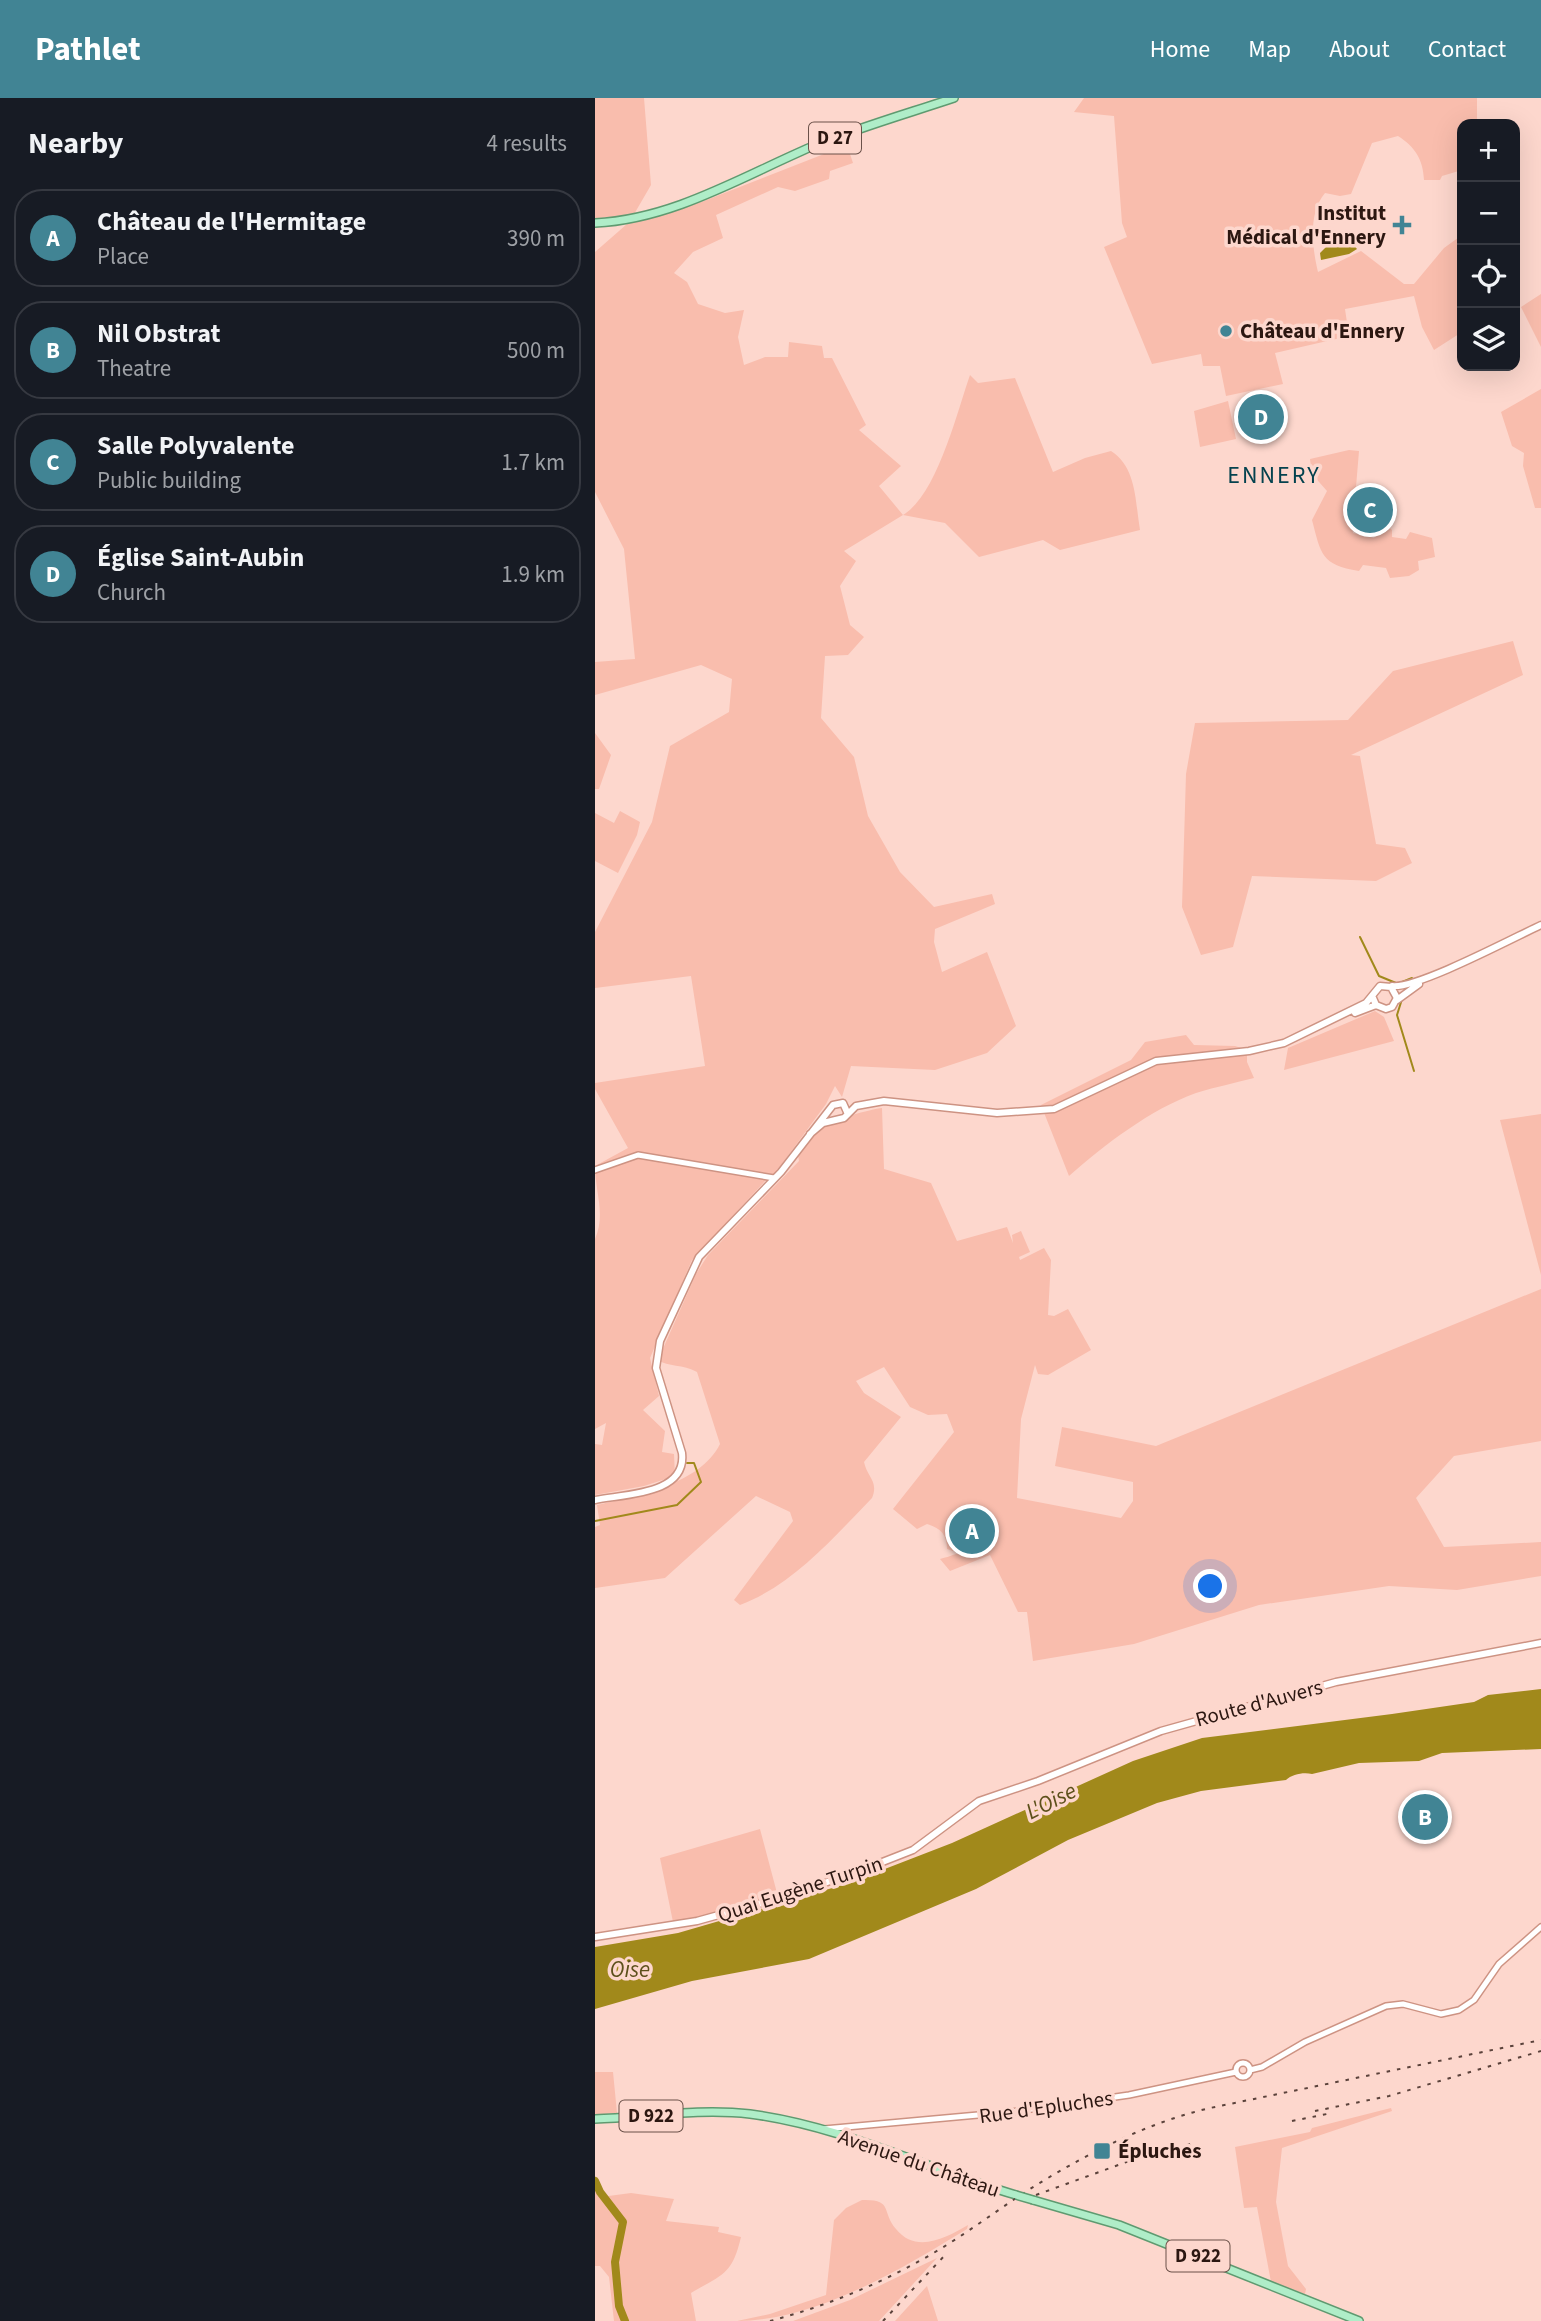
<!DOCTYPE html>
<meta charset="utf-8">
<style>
body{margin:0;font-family:"Source Sans 3",sans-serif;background:#20242c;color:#f1f3f6}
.controls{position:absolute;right:21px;top:21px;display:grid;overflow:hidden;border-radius:14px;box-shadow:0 7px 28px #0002}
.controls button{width:63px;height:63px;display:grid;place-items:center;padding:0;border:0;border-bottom:2px solid #363941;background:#171b24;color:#f1f3f6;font:35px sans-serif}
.you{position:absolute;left:616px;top:1489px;width:24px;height:24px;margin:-18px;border:5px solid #fff;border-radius:50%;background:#1a73e8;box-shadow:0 0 0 10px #1a73e833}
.badge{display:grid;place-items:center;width:46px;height:46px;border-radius:50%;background:#418494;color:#fff;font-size:23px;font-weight:700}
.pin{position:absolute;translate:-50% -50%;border:4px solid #fff;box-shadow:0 2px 7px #0006}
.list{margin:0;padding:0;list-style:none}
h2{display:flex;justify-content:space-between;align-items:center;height:91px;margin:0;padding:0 28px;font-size:30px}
h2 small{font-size:23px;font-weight:400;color:#9ea1a6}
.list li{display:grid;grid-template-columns:46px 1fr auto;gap:21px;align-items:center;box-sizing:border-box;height:98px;margin:0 14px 14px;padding:0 14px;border:2px solid #363941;border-radius:28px}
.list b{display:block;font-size:26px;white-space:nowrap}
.list p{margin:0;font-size:23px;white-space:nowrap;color:#9ea1a6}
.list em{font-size:23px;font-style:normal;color:#9ea1a6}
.icon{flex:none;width:38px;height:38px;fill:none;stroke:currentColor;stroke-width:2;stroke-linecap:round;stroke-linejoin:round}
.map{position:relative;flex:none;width:946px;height:2223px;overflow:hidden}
header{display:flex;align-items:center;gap:42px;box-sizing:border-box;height:98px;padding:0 35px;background:#418494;color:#fff}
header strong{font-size:33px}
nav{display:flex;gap:38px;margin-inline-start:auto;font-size:24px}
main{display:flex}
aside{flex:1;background:#171b24}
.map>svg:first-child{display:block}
</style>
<header>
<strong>Pathlet</strong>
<nav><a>Home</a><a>Map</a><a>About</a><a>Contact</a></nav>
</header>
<main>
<aside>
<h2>Nearby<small>4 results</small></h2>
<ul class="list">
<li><span class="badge">A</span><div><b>Château de l'Hermitage</b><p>Place</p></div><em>390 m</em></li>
<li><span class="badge">B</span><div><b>Nil Obstrat</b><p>Theatre</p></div><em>500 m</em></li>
<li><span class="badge">C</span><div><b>Salle Polyvalente</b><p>Public building</p></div><em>1.7 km</em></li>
<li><span class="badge">D</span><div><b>Église Saint-Aubin</b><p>Church</p></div><em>1.9 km</em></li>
</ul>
</aside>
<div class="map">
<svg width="946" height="2223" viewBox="0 0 946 2223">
<rect width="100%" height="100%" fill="#fdd7cd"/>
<path fill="#f9bdad" d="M 0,0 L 49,0 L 56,87 L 38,118 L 0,120 Z
M 489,0 L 882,0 L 882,26 L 867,26 L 867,72 L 847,78 L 845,82 L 829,82 C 828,61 820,49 803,38 L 777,45 L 756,96 L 745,98 L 730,95 C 713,115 717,149 723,174 L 766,153 L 809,186 L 819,186 L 849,150 L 867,137 L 867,234 L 839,252 L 827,229 L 819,198 L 750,211 L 754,238 L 680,255 L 688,286 L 631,298 L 625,268 L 608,268 L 606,256 L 557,266 L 509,149 L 532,139 L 527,125 L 519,18 L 479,14 Z
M 252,47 L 258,65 L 235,73 L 234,81 L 200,93 L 183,89 L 121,117 L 128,140 L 98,154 L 79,175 L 92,184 L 103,206 L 130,215 L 149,212 L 143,239 L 149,267 L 170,259 L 193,259 L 194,244 L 227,248 L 229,260 L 237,260 L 271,327 L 264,332 L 306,368 L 284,388 L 308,417 C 342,397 362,314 375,277 L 383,285 L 420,280 L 458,374 L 490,360 L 516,353 C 542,370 540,403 545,432 L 465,452 L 448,442 L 384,459 L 350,425 L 308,417 L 249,453 L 261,463 L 245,488 L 255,527 L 269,539 L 253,557 L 230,558 L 226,620 L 259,659 L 273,718 L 305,774 L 339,809 L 397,796 L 400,806 L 340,831 L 339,844 L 347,874 L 392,854 L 421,928 L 392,955 L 340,972 L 256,968 L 247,999 L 240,988 L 231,1006 L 184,1070 L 178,1077 L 161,1080 L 171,1082 L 97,1162 L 55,1260 L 64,1298 L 48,1312 L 70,1333 L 67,1354 L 79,1356 L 80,1378 L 49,1388 L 0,1397 L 0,1346 L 7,1347 L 11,1325 L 0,1331 L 0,1141 C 11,1116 0,1094 0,1068 L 33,1050 L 0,991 L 0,985 L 110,968 L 96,878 L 0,890 L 0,834 L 57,724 L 75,648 L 134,614 L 137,581 L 106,567 L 0,597 L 0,564 L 40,561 L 29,451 L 0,394 L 0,154 L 32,126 L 109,103 Z
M 946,196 L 946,249 L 926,209 Z
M 946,291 L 946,410 L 940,410 L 928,368 L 929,355 L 917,348 L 906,314 Z
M 633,303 L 641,341 L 605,349 L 599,313 Z
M 754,352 L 764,353 L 761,389 L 754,407 L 758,435 L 779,440 L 789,425 L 797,432 L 797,439 L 811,441 L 815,434 L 837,440 L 840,459 L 823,463 L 824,472 L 814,478 L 795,480 L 791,470 L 768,467 L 764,473 C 726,467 726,456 717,422 L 732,393 L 717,376 L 715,361 Z
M 918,543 L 928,577 L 756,657 L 765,658 L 781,746 L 810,750 L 817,765 L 781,783 L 657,778 L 638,849 L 606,857 L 587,809 L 591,676 L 600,625 L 753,622 L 798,573 Z
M 0,635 L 16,657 L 4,691 L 0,691 Z
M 25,713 L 45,724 L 42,737 L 23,775 L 0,763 L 0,715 L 19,725 Z
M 780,913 L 789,919 L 799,943 L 689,972 L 693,950 Z
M 591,937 L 599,947 L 640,948 L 652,952 L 652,964 L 659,980 C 640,985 620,989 601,995 C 556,1011 509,1047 474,1078 L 446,1007 L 536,962 L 550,944 Z
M 287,1010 L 289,1071 L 336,1085 L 362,1143 L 412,1129 L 418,1145 L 417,1137 L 426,1133 L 435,1154 L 424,1159 L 425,1162 L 449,1150 L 456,1162 L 453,1217 L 459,1218 L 473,1211 L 496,1252 L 453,1277 L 443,1276 L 440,1267 L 426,1321 L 422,1400 L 526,1420 L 538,1403 L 538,1384 L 460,1368 L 467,1329 L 561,1348 L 946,1191 L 946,1343 L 859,1358 L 821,1400 L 849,1449 L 946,1444 L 946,1478 L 862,1492 L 794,1488 L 664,1507 L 539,1546 L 438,1563 L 432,1514 L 423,1514 L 395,1457 L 355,1473 L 345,1461 C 368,1455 385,1447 396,1426 L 382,1417 L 374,1418 L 364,1430 L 369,1447 L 358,1453 L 352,1451 C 352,1437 346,1430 332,1426 L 322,1431 L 298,1411 L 359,1334 L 352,1316 L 333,1317 L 315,1309 L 289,1269 L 261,1283 L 269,1295 L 306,1319 L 269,1364 C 272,1379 284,1383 277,1400 C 238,1440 198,1487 145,1507 L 139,1502 L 198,1423 L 195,1414 L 161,1398 L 70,1480 L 0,1490 L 0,1429 L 5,1427 L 2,1407 C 42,1398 105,1386 125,1346 L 102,1274 C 88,1266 73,1269 63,1262 L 101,1176 L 113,1157 L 204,1063 L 203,1057 C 211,1048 220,1036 229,1028 C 237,1022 276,1011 287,1010 Z
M 946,1016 L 946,1177 L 905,1022 Z
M 165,1731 L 182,1795 L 119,1816 L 78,1824 L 65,1760 Z
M 0,1974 L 18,1974 L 22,2015 L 0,2017 Z
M 796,2010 L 797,2013 L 687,2050 L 681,2104 L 693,2168 L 711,2191 L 710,2196 L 676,2184 L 662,2109 L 649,2110 L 640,2049 L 715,2034 L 717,2030 Z
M 0,2079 L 6,2099 L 36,2095 L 79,2101 L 71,2123 L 124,2129 L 123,2134 L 146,2139 C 137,2177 128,2176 96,2195 L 101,2223 L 19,2223 L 14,2179 L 5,2168 L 0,2168 Z
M 267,2102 C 299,2101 286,2114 301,2131 C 321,2156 351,2140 373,2127 L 372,2131 C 307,2171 220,2223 142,2223 L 175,2216 L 231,2197 L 239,2122 L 251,2110 Z
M 342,2160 L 284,2223 L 198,2223 L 255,2202 Z
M 332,2188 L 343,2223 L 300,2223 Z"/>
<path fill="#a1891b" d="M 729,137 L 755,143 L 762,151 L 754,156 L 726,162 L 725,155 L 731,149 L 726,143 Z
M 946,1591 L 946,1651 L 847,1655 L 824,1663 L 764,1665 L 717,1676 C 709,1674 697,1676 691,1682 L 606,1693 L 562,1705 L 473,1742 L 381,1791 L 214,1861 L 97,1883 L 0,1911 L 0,1849 L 83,1835 L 251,1786 L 357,1745 L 538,1663 L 607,1640 L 797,1616 L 879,1604 L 893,1597 Z"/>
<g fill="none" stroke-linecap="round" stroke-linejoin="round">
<path stroke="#a1891b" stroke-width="2" d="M 765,839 L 784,878 L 801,885
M 807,884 L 817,880
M 807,901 L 802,917 L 819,973
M 0,1423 L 82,1407 L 106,1384 L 99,1365 L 92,1365"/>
<path stroke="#a1891b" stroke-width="8" d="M 0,2083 L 5,2094 L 28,2124 L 20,2164 L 24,2208 L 30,2223"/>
<defs>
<path id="tertiary" d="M 0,1072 L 43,1057 L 179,1080
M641 1972a7 7 0 1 1 14 0a7 7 0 1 1-14 0Z
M 655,1972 L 667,1969 L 710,1944 L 791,1908 L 808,1906 L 846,1916 L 864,1912 L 879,1902 L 904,1866 L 946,1829
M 229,2031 L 416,2014 L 534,1997 L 641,1974"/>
<path id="secondary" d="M 797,888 C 822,891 918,840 946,827
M 802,902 L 824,886
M 760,915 L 781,907
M 215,1036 L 228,1025 L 249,1020 L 261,1008 L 289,1003 L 402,1015 L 459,1011 L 561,963 L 654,953 L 689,945 L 771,905 L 785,888 L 796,889 L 802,900 L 797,909 L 791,911 L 781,907 L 778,900
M 0,1402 C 29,1396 92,1397 87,1355 L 61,1270 L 65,1243 L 104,1159 L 186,1074 L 238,1007 L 248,1005 L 252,1014
M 0,1839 L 102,1823 L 192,1798 L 267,1772 L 318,1752 L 384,1703 L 443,1683 L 566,1633 L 741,1584 L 946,1545"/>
<path id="primary" d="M 0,125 C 78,121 146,79 216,49 C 262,30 311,16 359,0
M 0,2021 C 51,2019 105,2010 155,2016 C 247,2028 333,2071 421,2097
M 438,2102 L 524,2127 L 764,2223"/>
</defs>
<use href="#tertiary" stroke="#cd9383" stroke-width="8"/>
<use href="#secondary" stroke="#cd9383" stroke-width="9"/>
<use href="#primary" stroke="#5f9a70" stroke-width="10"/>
<use href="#tertiary" stroke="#fff" stroke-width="5"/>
<use href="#secondary" stroke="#fff" stroke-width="6"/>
<use href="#primary" stroke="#afedc8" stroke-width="7"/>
<path stroke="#5b423b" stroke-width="2" stroke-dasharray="3.5 7" stroke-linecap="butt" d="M 720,2013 L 794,1998 L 946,1953
M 697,2023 L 732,2016
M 572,2054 L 601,2044
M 441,2097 L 581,2046
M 175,2223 C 228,2209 280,2188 328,2161 C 366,2140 399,2114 435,2091 C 491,2056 551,2025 615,2010 L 946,1942
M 288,2223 L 352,2155"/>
<defs>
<path id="primary-bridge" d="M 421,2097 L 438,2102"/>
</defs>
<use href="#primary-bridge" stroke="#5f9a70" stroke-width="10" stroke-linecap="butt"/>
<use href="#primary-bridge" stroke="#afedc8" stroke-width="7"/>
</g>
<g fill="#418494" stroke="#fdd7cd" stroke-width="2.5">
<path d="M803.5 116.5h7v7h7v7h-7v7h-7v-7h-7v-7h7z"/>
<circle cx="631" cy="233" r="7"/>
<rect x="498" y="2044" width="18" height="18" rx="3.5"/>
</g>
<g text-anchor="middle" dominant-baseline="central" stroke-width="7" stroke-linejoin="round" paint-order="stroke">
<g fill="#fdd7cd" stroke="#6b5149" stroke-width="2">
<rect x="214" y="24.5" width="52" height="31" rx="5"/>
<rect x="24.5" y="2002.5" width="63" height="31" rx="5"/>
<rect x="571.5" y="2142.5" width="63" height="31" rx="5"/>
</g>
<g font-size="19" font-weight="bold" fill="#2c1711">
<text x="240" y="40">D 27</text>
<text x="56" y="2018">D 922</text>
<text x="603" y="2158">D 922</text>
</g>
<g font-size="21" font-weight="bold" fill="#2c1711" stroke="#fdd7cd" text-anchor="start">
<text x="791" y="115" text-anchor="end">Institut<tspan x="791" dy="24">Médical d'Ennery</tspan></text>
<text x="645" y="233">Château d'Ennery</text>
<text x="523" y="2053">Épluches</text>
</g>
<g font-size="21" fill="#2c1711" stroke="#fdd7cd">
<text transform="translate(664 1605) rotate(-15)">Route d'Auvers</text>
<text transform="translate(205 1791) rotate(-18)">Quai Eugène Turpin</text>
<text transform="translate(451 2009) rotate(-8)">Rue d'Epluches</text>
<text transform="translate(324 2065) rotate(19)">Avenue du Château</text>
</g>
<g font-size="23" font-style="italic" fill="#5d501b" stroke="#fdd7cd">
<text transform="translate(456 1703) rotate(-27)">L'Oise</text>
<text x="35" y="1871">Oise</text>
</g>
<g font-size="24" letter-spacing="2" fill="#04424e" stroke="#fdd7cd">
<text x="679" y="377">ENNERY</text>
</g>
</g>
</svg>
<div class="controls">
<button>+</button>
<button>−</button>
<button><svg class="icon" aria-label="locate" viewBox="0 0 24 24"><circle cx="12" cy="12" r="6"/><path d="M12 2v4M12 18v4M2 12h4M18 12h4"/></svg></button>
<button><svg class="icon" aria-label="layers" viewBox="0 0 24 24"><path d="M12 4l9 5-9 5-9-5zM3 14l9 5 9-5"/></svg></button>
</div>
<div class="you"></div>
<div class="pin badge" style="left:377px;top:1433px">A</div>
<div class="pin badge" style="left:830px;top:1719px">B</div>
<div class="pin badge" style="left:775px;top:412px">C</div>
<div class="pin badge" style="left:666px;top:319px">D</div>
</div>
</main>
